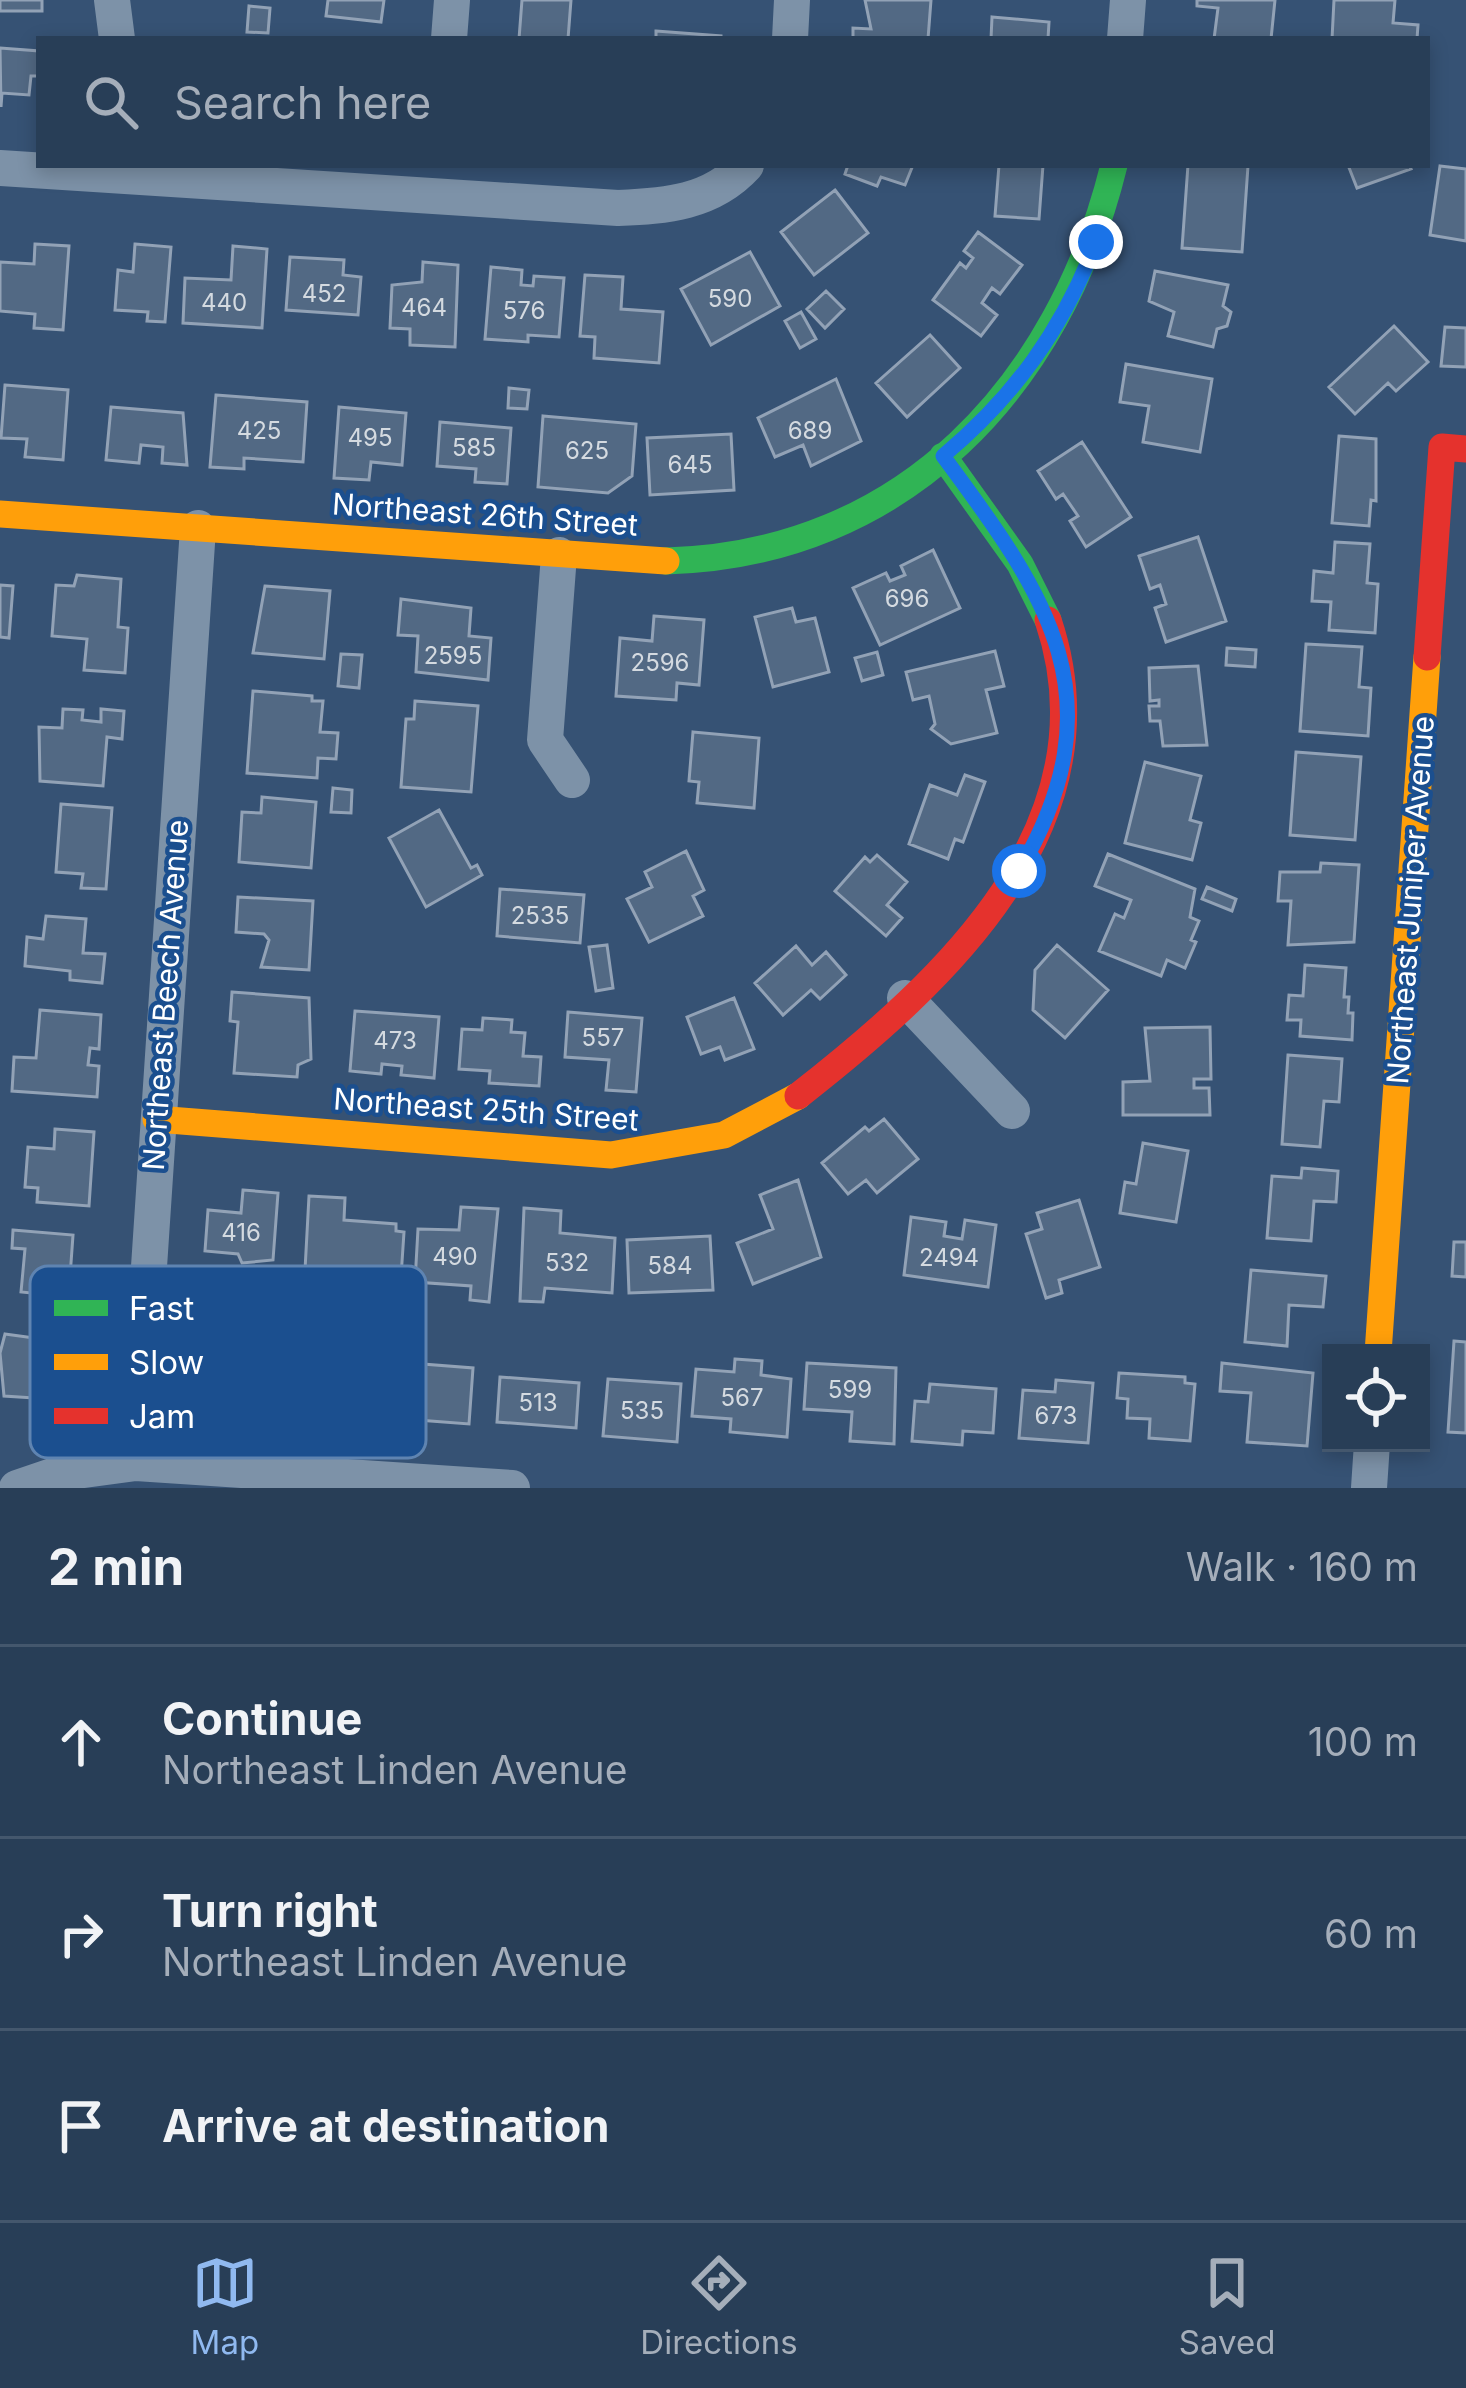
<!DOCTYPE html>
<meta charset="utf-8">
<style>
body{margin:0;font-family:Inter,sans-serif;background:#30455d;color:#f1f3f6}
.controls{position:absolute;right:36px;bottom:36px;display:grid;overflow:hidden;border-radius:0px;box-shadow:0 6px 18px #0003}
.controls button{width:108px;height:108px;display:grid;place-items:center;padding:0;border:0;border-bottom:3px solid #44576d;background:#283e57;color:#f1f3f6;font:60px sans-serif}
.stop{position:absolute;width:36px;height:36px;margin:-27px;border:9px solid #1a73e8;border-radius:50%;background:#fff}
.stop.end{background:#1a73e8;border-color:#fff;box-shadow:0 3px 12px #0008}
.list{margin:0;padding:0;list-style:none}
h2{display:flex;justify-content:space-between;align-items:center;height:156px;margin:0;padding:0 48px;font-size:51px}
h2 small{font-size:39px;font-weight:400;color:#a5aeba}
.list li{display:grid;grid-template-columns:78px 1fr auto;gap:36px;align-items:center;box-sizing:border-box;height:192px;padding:0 48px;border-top:3px solid #44576d}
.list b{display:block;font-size:45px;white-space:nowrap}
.list p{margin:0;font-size:39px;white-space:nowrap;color:#a5aeba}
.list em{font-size:39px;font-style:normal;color:#a5aeba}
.icon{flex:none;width:66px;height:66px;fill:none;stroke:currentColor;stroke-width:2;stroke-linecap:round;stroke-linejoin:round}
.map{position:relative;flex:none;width:1466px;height:1488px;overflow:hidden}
.search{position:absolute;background:#283e57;box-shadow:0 6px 18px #0003;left:36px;right:36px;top:36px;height:132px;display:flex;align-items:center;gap:30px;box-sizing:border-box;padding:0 42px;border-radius:0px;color:#a5aeba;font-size:45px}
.sheet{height:732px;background:#283e57}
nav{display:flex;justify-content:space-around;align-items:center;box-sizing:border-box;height:168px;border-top:3px solid #44576d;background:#283e57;font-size:33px;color:#a5aeba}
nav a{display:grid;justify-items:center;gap:6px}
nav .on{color:#90b9f0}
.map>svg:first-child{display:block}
</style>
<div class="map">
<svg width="1466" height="1488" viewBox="0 0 1466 1488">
<rect width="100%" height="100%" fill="#365274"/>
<path fill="#526984" stroke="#92a2b6" stroke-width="3" d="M 0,0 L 42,0 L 42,11 L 0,11 Z
M 328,0 L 384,0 L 381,22 L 326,16 Z
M 522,0 L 571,0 L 568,39 L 519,39 Z
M 865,0 L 931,0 L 928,39 L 853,39 L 853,28 L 871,29 Z
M 1197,0 L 1275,0 L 1271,39 L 1214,39 L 1218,8 L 1197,6 Z
M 1334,0 L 1395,0 L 1393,23 L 1418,25 L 1417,39 L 1332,39 Z
M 249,6 L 270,8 L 268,33 L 247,32 Z
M 992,17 L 1049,22 L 1048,39 L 991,39 Z
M 656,31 L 721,36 L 721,39 L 656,39 Z
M 0,48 L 39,51 L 39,76 L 31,76 L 29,95 L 2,93 L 1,107 Z
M 848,165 L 913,165 L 905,185 L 881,177 L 877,186 L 845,174 Z
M 999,165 L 1043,165 L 1039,219 L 995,216 Z
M 1188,165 L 1248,166 L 1242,252 L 1182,248 Z
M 1348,165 L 1409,165 L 1411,169 L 1357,188 Z
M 1440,166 L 1466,169 L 1466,241 L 1430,235 Z
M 835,190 L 868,233 L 814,275 L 781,232 Z
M 978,232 L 1022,265 L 1000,294 L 992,288 L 982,303 L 997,315 L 981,336 L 933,300 L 960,263 L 966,268 L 973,258 L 964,251 Z
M 35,244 L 69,246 L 63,330 L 34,328 L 35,314 L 0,311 L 0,262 L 34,264 Z
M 135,244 L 171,247 L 165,322 L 147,321 L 148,312 L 115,310 L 118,270 L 133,272 Z
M 233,246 L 267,249 L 262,328 L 183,323 L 185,278 L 231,280 Z
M 750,252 L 780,306 L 711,345 L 681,289 Z
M 290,257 L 344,260 L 343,275 L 361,277 L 358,315 L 286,310 Z
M 423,262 L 458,265 L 455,347 L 410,345 L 410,329 L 390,328 L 392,285 L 422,282 Z
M 491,267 L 522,270 L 521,285 L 533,286 L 534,276 L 564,278 L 559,337 L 528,335 L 528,342 L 485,339 Z
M 1155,271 L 1228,285 L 1223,306 L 1231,312 L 1227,326 L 1217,329 L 1213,347 L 1168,336 L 1174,312 L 1149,301 Z
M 585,275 L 623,277 L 621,309 L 663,312 L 659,363 L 594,358 L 595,337 L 580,336 Z
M 826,291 L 844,309 L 825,328 L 807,309 Z
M 801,312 L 816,339 L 800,348 L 785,321 Z
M 1394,326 L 1428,362 L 1396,391 L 1388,383 L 1355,414 L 1329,387 Z
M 1445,327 L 1466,328 L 1466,367 L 1441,366 Z
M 930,335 L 960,368 L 907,417 L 876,383 Z
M 1126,364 L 1212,379 L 1200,452 L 1143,442 L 1149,406 L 1120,402 Z
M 836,379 L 861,441 L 811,466 L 803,445 L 775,457 L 758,418 Z
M 5,385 L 68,390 L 63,460 L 25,457 L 27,439 L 1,438 Z
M 509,388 L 529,390 L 527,409 L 508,408 Z
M 216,395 L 307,402 L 303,462 L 244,458 L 244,469 L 210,467 Z
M 111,407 L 183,413 L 187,465 L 162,463 L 163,447 L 141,445 L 139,463 L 106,460 Z
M 339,407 L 406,413 L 402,465 L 371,462 L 369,480 L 334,478 Z
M 543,416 L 636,424 L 632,476 L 608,493 L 538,487 Z
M 440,422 L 511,428 L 507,484 L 475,482 L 476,469 L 437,466 Z
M 731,434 L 734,490 L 650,495 L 647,438 Z
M 1339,436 L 1376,439 L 1376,501 L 1371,500 L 1369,526 L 1332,523 Z
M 1082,442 L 1131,517 L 1086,547 L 1070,521 L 1078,516 L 1063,494 L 1056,499 L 1038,471 Z
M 1198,537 L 1226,621 L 1166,642 L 1155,608 L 1166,604 L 1160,585 L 1150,589 L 1139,556 Z
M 1335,542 L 1370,544 L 1367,583 L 1378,584 L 1375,633 L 1329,630 L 1331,602 L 1312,601 L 1314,571 L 1333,573 Z
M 933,550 L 960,608 L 880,645 L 853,588 L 886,573 L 890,581 L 905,575 L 901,566 Z
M 77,575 L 121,579 L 118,627 L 128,628 L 125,673 L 84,670 L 87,639 L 52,636 L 56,585 L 74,586 Z
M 0,585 L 13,586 L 9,638 L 0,637 Z
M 265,586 L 330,591 L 324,659 L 253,653 Z
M 401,599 L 471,608 L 469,636 L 491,638 L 488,680 L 416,672 L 418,636 L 398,635 Z
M 792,608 L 796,622 L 815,618 L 829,672 L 773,687 L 755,617 Z
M 654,616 L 704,620 L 699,685 L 677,683 L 676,700 L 616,696 L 620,638 L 652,641 Z
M 1306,644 L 1362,647 L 1359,687 L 1371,688 L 1368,736 L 1300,731 Z
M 1227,648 L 1256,650 L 1255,667 L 1226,665 Z
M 995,651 L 1004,686 L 986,690 L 997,733 L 951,744 L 931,729 L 935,724 L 929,696 L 913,700 L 906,672 Z
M 877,652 L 883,675 L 862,681 L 855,658 Z
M 341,654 L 362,655 L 359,688 L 338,686 Z
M 1198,666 L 1207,745 L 1163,746 L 1160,721 L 1150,721 L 1149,706 L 1159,706 L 1159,700 L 1150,701 L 1149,668 Z
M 253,691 L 312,696 L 312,701 L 323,701 L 320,732 L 338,733 L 336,759 L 318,758 L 317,778 L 247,773 Z
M 415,701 L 478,706 L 471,792 L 401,787 L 406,719 L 414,719 Z
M 63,709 L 83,710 L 82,720 L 101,722 L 101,709 L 124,711 L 122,739 L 107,737 L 103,786 L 40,781 L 39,727 L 62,728 Z
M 693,732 L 759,738 L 754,808 L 697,803 L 699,782 L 689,781 Z
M 1296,752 L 1361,757 L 1355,840 L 1290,835 Z
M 1145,762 L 1201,776 L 1190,820 L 1201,823 L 1192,860 L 1125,843 Z
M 965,775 L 985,782 L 963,842 L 955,839 L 948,859 L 909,844 L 930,785 L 957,795 Z
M 333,788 L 352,790 L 351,813 L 331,812 Z
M 262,797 L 316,802 L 311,868 L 239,862 L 242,812 L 261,813 Z
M 61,804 L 112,808 L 106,889 L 81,888 L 83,874 L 56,872 Z
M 439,810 L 471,868 L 477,865 L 482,875 L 426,907 L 389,838 Z
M 686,851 L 704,890 L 693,896 L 703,916 L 649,942 L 627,899 L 652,887 L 645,872 Z
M 1108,854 L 1195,889 L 1190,917 L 1199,921 L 1191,940 L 1196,942 L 1185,968 L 1167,960 L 1161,976 L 1099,951 L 1115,914 L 1124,918 L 1131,900 L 1095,886 Z
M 877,855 L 907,882 L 887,905 L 902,918 L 886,936 L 835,891 L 865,857 L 870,862 Z
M 1321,863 L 1359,865 L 1354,942 L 1288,945 L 1291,901 L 1278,901 L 1280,872 L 1320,872 Z
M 1207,887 L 1236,899 L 1232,911 L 1202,899 Z
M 500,889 L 584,895 L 580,943 L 497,936 Z
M 238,897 L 313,901 L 309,970 L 261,967 L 269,940 L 264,934 L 236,932 Z
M 46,916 L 86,919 L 83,953 L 105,954 L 102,983 L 70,980 L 70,971 L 25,966 L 27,937 L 43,939 Z
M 607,945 L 613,988 L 596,991 L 589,947 Z
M 1057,945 L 1108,990 L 1065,1038 L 1033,1010 L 1035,970 Z
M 796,946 L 812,965 L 826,952 L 846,975 L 820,999 L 811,990 L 783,1015 L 755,983 Z
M 1305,965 L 1346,968 L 1344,997 L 1349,997 L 1348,1013 L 1353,1013 L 1352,1040 L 1300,1036 L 1301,1020 L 1287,1020 L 1289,995 L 1303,996 Z
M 232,992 L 309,998 L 311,1059 L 298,1065 L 297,1077 L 234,1073 L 238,1022 L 230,1021 Z
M 734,998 L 754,1049 L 725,1060 L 720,1047 L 701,1054 L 687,1017 Z
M 40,1010 L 101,1015 L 99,1049 L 90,1048 L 88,1065 L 99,1066 L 97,1097 L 12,1091 L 14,1057 L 36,1058 Z
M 355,1011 L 439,1017 L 434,1078 L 401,1075 L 402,1066 L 382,1064 L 381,1074 L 350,1071 Z
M 568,1012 L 642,1018 L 636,1092 L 606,1090 L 609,1060 L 565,1057 Z
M 483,1018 L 512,1020 L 511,1032 L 525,1033 L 523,1056 L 541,1057 L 539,1086 L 489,1083 L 490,1071 L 459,1069 L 462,1029 L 482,1030 Z
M 1210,1027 L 1211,1079 L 1194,1079 L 1194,1088 L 1209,1088 L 1210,1115 L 1123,1115 L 1123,1082 L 1150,1081 L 1145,1028 Z
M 1288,1055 L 1342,1059 L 1339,1102 L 1324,1101 L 1320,1147 L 1282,1144 Z
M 884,1119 L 918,1159 L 877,1193 L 866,1180 L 848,1194 L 822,1163 L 865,1127 L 869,1131 Z
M 55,1129 L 94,1132 L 89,1206 L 37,1202 L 38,1188 L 25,1187 L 28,1147 L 54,1149 Z
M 1143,1143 L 1188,1151 L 1176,1222 L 1120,1213 L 1125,1182 L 1136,1184 Z
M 1302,1168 L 1338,1171 L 1336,1202 L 1314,1201 L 1311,1241 L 1267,1238 L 1272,1176 L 1301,1178 Z
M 798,1180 L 821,1257 L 753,1284 L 737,1243 L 773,1229 L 760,1195 Z
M 243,1190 L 278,1193 L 273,1260 L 242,1263 L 238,1254 L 205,1251 L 208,1210 L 241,1213 Z
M 309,1196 L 345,1198 L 344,1220 L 396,1224 L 396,1231 L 404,1232 L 401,1277 L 305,1270 Z
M 1079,1200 L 1100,1267 L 1059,1280 L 1062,1293 L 1046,1298 L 1026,1234 L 1042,1229 L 1037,1213 Z
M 461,1207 L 498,1209 L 489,1302 L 470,1300 L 471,1286 L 415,1282 L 418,1229 L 459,1230 Z
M 524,1208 L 561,1211 L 560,1233 L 615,1238 L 612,1293 L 545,1288 L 543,1302 L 520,1301 Z
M 911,1217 L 946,1222 L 944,1236 L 962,1239 L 965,1220 L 996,1225 L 988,1287 L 904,1275 Z
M 13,1230 L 73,1235 L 70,1277 L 80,1277 L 77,1316 L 41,1313 L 42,1294 L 21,1292 L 25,1249 L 12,1248 Z
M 710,1236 L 713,1290 L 629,1293 L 627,1240 Z
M 1454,1242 L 1466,1242 L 1466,1277 L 1452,1276 Z
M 1251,1270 L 1326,1276 L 1323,1307 L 1289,1305 L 1287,1346 L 1245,1342 Z
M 5,1334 L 78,1344 L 76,1381 L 50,1380 L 49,1399 L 4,1396 L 0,1353 Z
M 1454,1341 L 1466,1342 L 1466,1433 L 1448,1432 Z
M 735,1359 L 762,1361 L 761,1375 L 791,1379 L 787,1437 L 730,1432 L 731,1419 L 692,1416 L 696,1369 L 734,1372 Z
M 397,1362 L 473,1368 L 469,1424 L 392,1418 Z
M 807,1363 L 896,1368 L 894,1444 L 850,1441 L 852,1412 L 804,1409 Z
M 1222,1363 L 1313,1373 L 1307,1446 L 1247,1442 L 1251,1393 L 1220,1391 Z
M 1119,1373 L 1185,1377 L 1185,1383 L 1195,1384 L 1190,1441 L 1149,1438 L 1150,1419 L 1127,1418 L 1128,1399 L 1117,1398 Z
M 500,1377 L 579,1383 L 576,1428 L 497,1422 Z
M 608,1379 L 681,1384 L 677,1442 L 603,1436 Z
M 1056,1380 L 1093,1383 L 1088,1443 L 1019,1438 L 1023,1390 L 1055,1392 Z
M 930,1384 L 996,1389 L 993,1433 L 963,1431 L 962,1445 L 912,1441 L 915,1401 L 928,1402 Z"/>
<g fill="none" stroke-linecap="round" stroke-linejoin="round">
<path stroke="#7d92a8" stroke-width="36" d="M 112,0 L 117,39
M 449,39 L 452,0
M 790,39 L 792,0
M 1125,39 L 1128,0
M 0,168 L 618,208 C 666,206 711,203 746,165
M 559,555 L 545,740 L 572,780
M 905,998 L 1012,1111
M 136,1463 L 198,528
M 17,1488 L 61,1473 L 136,1463 L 512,1488
M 1369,1488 L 1372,1443"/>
<path stroke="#30b455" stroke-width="27" d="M 943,456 L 1020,564 L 1048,620
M 666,561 C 904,555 1060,385 1114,165"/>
<path stroke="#ff9f0a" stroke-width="27" d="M 0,514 L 666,561
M 156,1119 L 611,1155 L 724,1135 L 798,1096
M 1378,1353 L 1427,657"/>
<path stroke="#e5322d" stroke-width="27" d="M 1427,657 L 1442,447 L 1466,449
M 798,1096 C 945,981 1117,824 1048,620"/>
</g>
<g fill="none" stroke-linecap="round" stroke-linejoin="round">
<path stroke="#1a73e8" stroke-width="15" d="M 1019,871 C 1120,699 1048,597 943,456 C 1014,397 1063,329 1096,242"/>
</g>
<g text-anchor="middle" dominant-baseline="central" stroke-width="9" stroke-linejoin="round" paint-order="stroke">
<g font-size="24" fill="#d4dae0">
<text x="324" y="293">452</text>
<text x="730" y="298">590</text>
<text x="224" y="302">440</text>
<text x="424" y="307">464</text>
<text x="524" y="310">576</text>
<text x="259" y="430">425</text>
<text x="810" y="430">689</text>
<text x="370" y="437">495</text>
<text x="474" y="447">585</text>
<text x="587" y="450">625</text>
<text x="690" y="464">645</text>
<text x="907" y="598">696</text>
<text x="453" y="655">2595</text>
<text x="660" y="662">2596</text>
<text x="540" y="915">2535</text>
<text x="603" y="1037">557</text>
<text x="395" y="1040">473</text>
<text x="241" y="1232">416</text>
<text x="455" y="1256">490</text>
<text x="949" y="1257">2494</text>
<text x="567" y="1262">532</text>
<text x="670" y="1265">584</text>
<text x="850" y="1389">599</text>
<text x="742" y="1397">567</text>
<text x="538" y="1402">513</text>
<text x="642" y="1410">535</text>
<text x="1056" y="1415">673</text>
</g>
<g font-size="30" fill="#fff" stroke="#1b4f8f">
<text transform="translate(485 514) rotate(4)">Northeast 26th Street</text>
<text transform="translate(1410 900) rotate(-86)">Northeast Juniper Avenue</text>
<text transform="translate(165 995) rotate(-86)">Northeast Beech Avenue</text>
<text transform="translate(486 1109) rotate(4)">Northeast 25th Street</text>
</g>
</g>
<rect x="30" y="1266" width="396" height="192" rx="18" fill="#1b4f8f" stroke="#5f84b1" stroke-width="3"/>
<rect x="54" y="1300" width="54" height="16" fill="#30b455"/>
<rect x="54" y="1354" width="54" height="16" fill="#ff9f0a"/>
<rect x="54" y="1408" width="54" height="16" fill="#e5322d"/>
<g font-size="33" fill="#fff">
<text x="129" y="1320">Fast</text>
<text x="129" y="1374">Slow</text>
<text x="129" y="1428">Jam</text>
</g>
</svg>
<div class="controls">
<button><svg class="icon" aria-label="locate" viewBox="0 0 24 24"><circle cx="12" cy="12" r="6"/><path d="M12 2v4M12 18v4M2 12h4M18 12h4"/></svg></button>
</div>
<div class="stop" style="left:1019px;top:871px"></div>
<div class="stop end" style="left:1096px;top:242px"></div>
<div class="search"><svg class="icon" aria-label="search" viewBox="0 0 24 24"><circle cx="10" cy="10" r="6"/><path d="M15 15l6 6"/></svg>Search here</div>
</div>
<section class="sheet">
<h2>2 min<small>Walk · 160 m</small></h2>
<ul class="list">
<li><svg class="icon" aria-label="ahead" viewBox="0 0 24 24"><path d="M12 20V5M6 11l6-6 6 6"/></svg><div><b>Continue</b><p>Northeast Linden Avenue</p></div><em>100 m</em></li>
<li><svg class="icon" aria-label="right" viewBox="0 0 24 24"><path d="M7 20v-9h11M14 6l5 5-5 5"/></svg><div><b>Turn right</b><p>Northeast Linden Avenue</p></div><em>60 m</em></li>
<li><svg class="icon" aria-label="arrive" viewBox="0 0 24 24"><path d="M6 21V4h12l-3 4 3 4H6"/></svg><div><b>Arrive at destination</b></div></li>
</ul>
</section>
<nav>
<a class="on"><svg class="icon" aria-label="map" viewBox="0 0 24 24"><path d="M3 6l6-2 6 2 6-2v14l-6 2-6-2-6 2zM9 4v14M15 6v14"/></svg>Map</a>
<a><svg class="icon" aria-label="directions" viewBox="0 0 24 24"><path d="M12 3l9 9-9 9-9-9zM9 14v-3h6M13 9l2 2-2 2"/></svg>Directions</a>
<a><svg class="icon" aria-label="saved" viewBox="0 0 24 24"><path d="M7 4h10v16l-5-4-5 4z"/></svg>Saved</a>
</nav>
